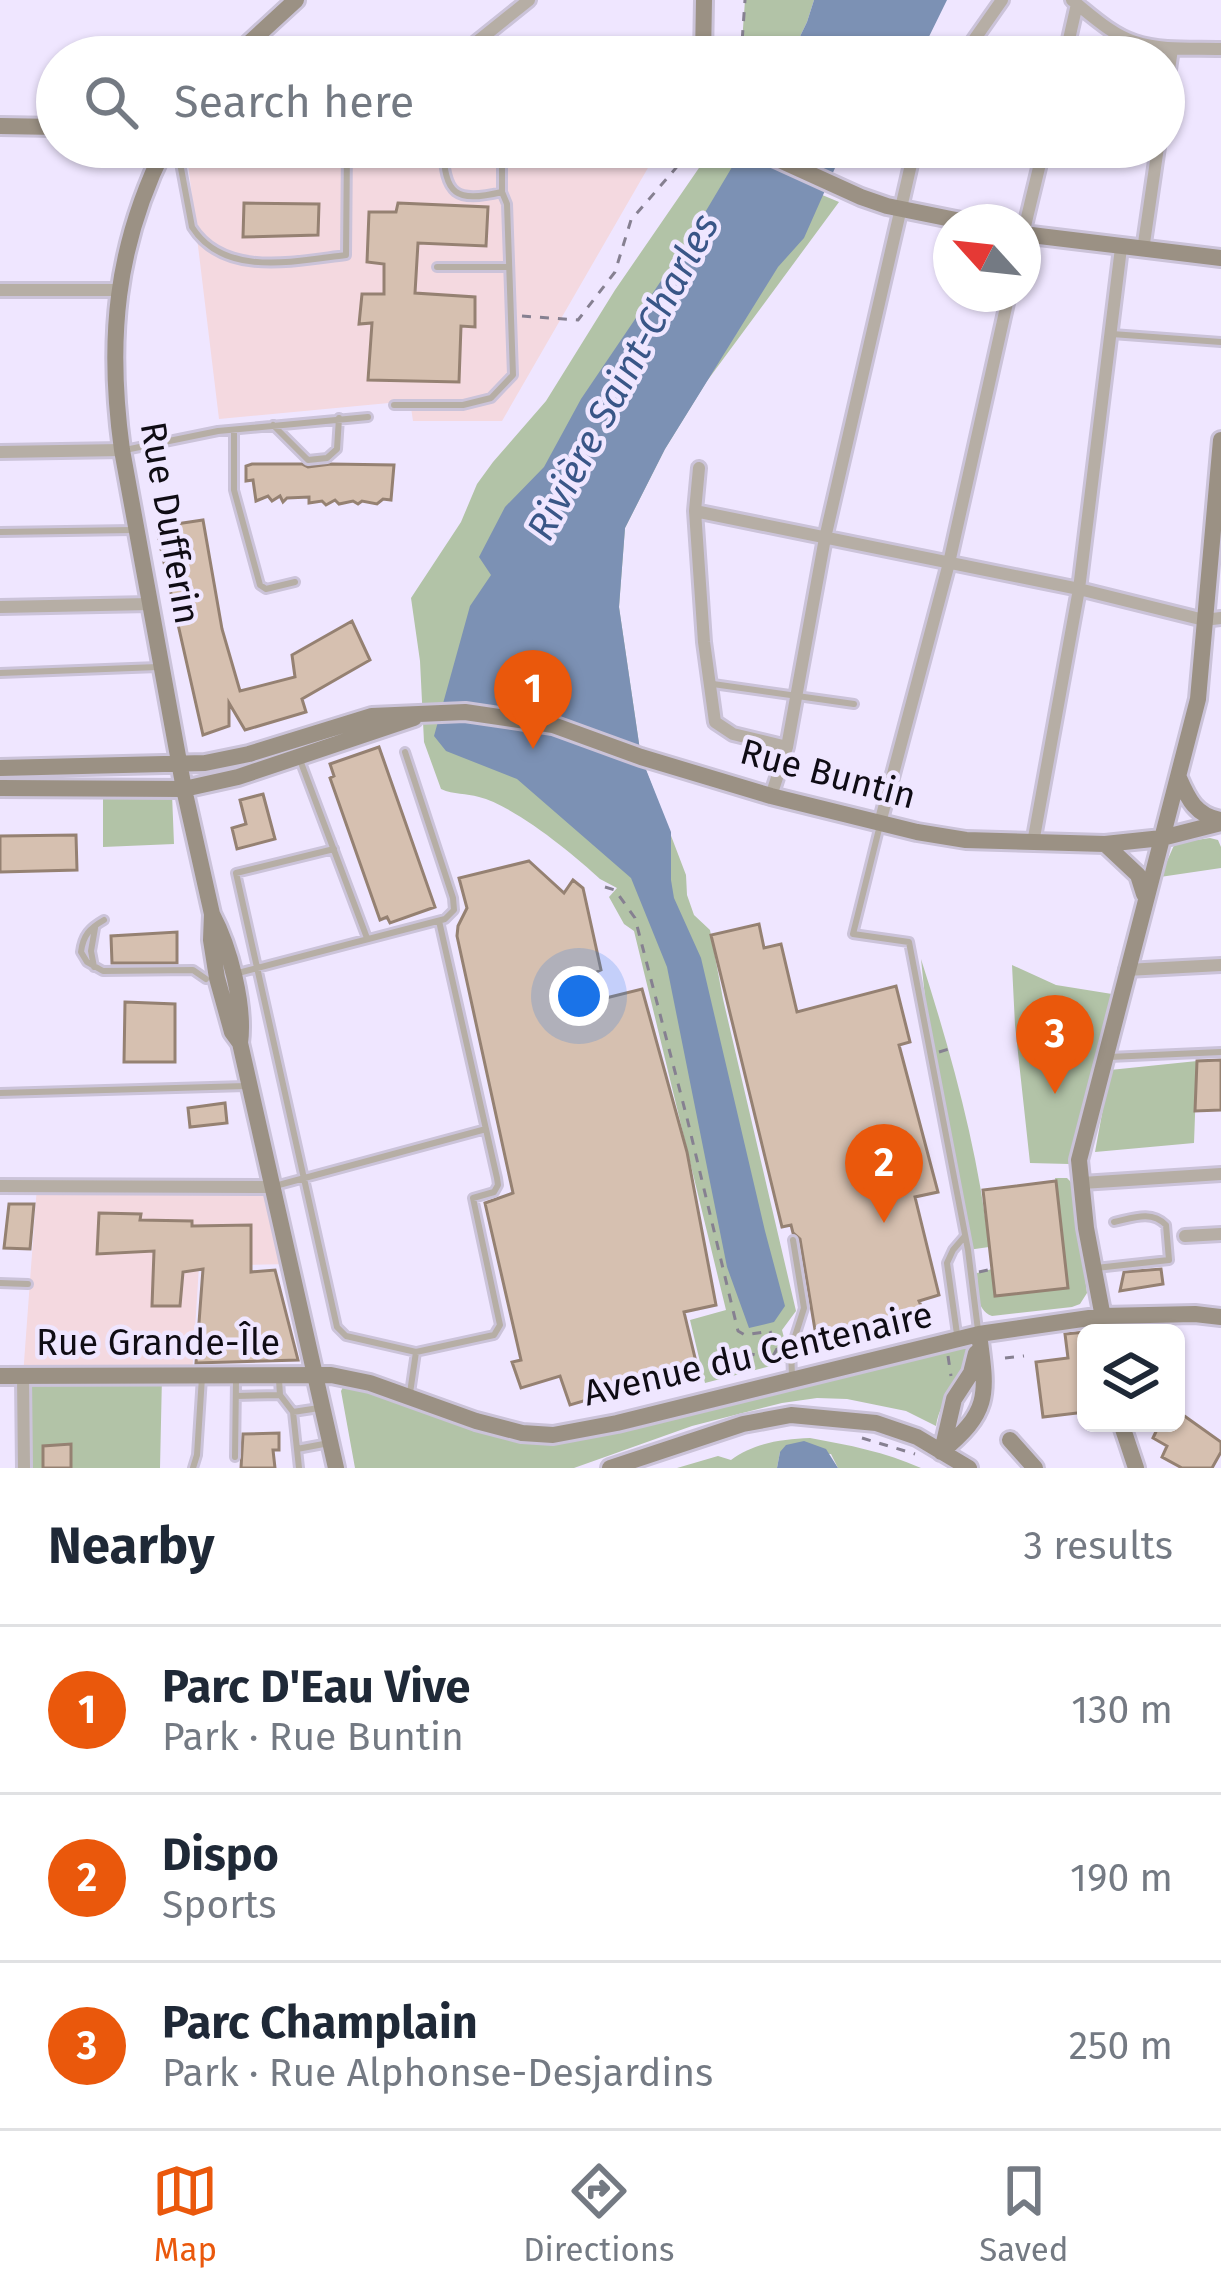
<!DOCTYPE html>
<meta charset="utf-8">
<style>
body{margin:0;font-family:"Fira Sans",sans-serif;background:#f6f6f7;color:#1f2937}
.controls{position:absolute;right:36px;bottom:36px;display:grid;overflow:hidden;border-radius:18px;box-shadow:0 3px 9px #0004}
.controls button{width:108px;height:108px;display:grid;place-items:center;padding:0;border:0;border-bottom:3px solid #e0e1e3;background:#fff;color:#1f2937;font:60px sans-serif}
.compass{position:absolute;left:933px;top:204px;width:108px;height:108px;border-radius:50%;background:#fff;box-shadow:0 3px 9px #0004;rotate:297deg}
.you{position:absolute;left:579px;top:996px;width:42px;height:42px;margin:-30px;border:9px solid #fff;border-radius:50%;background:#1a73e8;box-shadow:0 0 0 18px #1a73e833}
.badge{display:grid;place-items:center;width:78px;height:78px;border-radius:50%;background:#ea580c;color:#fff;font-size:39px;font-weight:700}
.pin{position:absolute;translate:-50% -99px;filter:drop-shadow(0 3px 6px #0008)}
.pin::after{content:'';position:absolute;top:63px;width:42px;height:36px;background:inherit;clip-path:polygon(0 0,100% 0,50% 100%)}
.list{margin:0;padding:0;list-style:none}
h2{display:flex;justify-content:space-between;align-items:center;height:156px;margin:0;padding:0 48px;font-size:51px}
h2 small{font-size:39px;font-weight:400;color:#747a83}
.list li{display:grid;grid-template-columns:78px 1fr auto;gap:36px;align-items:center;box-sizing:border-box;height:168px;padding:0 48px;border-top:3px solid #e0e1e3}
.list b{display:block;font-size:45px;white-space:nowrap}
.list p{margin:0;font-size:39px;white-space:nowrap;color:#747a83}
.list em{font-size:39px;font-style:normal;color:#747a83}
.icon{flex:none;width:66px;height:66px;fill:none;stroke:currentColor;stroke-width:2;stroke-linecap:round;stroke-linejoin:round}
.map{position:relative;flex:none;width:1221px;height:1468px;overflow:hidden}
.search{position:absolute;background:#fff;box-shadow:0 3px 9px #0004;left:36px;right:36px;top:36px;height:132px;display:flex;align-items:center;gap:30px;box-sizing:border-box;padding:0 42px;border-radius:66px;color:#747a83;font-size:45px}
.sheet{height:660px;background:#fff}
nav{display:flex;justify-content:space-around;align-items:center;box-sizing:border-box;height:168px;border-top:3px solid #e0e1e3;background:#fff;font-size:33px;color:#747a83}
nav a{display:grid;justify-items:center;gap:6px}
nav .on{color:#ea580c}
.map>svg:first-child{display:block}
</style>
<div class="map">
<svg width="1221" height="1468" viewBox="0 0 1221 1468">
<rect width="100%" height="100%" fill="#efe6ff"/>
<path fill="#f4d9e0" d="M 186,147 L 660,147 L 502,421 L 413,421 L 410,401 L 219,419 Z
M 37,1186 L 272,1187 L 291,1264 L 199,1266 L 192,1376 L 23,1376 Z"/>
<path fill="#b2c3a7" d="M 745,0 L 814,0 L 807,22 L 790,57 L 741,57 Z
M 712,149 L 839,202 L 707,381 L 665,449 L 625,528 L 619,607 L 641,757 L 686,875 L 687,895 L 694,915 L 710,930 L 723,999 L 796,1311 L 782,1330 L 790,1361 L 705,1383 L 690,1320 L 726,1310 L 634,931 L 624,924 L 609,897 L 617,888 L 600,879 C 575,855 513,805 479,797 C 466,793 454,795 441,789 L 424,742 L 420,661 L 411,598 L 461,522 L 477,484 L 493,462 L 546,401 L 615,290 Z
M 103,793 L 172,794 L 174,844 L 103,847 Z
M 1210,838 L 1218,840 L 1221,847 L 1221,868 L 1160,877 L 1175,843 Z
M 921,959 C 951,1053 978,1149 989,1247 L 968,1250 L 931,1055 Z
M 1012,965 L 1056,985 L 1112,994 L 1069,1164 L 1030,1163 L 1015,1025 Z
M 1197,1061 L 1194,1143 L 1095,1152 L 1110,1070 Z
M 1055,1178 L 1067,1178 L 1074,1185 L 1087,1293 L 1080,1304 L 1072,1307 L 992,1316 C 975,1310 978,1288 977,1273 L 992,1269 L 996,1296 L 1068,1287 Z
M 968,1344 C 970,1377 941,1393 936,1426 L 906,1411 L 847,1399 L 817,1398 L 782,1403 L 692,1426 L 574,1468 L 355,1468 L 341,1391 L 344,1385 L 360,1385 L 539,1440 Z
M 23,1376 L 162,1376 L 160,1468 L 24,1468 Z
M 810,1438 C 849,1445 885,1452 921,1468 L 838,1468 L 831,1454 L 780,1452 L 777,1468 L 677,1468 L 718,1456 L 731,1460 C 754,1443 782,1439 810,1438 Z"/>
<path fill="#7c91b4" d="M 814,0 L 947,0 L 919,57 L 790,57 L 807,22 Z
M 744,147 L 857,147 L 835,168 L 804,238 L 778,267 L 665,449 L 625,528 L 619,607 L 641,757 L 671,832 L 671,880 L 674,898 L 701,958 L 765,1231 L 785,1306 L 774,1322 L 749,1328 L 727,1267 L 667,967 L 631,878 L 517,779 L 446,751 L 434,736 L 470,606 L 491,575 L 479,557 L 505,507 L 544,467 L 581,399 L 688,241 Z
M 804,1441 L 826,1449 L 838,1468 L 777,1468 L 780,1452 L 786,1445 Z"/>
<path fill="#d6c0b0" stroke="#958172" stroke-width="3" d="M 244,203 L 319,204 L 318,235 L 243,237 Z
M 398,203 L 488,207 L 486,246 L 418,243 L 415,293 L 475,297 L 475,327 L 461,326 L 459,382 L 368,380 L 372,323 L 359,324 L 362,294 L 384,294 L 384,264 L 367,262 L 369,212 L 396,212 Z
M 252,464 L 302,464 L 308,467 L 331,464 L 394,465 L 391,500 L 383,499 L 377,504 L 362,501 L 358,504 L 353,501 L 339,504 L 335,500 L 326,505 L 322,501 L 309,503 L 309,497 L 287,498 L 283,502 L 280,496 L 272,501 L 268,496 L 256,501 L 253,480 L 246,481 L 246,466 Z
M 203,520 L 222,629 L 240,691 L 295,677 L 292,655 L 352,621 L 370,660 L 302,699 L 306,712 L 245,730 L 229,703 L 229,726 L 203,735 L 156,527 Z
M 379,747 L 435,907 L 390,923 L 387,917 L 380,920 L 330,778 L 334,776 L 330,764 Z
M 263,794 L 275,839 L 237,849 L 232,828 L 246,824 L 240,800 Z
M 76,835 L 77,870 L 0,872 L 0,836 Z
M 529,861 L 564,893 L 573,880 L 583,888 L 601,970 L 592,974 L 602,999 L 642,989 L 687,1152 L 716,1305 L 684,1312 L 696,1362 L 660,1373 L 662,1378 L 570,1405 L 560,1376 L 521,1388 L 512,1362 L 521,1360 L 485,1203 L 513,1193 L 457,936 L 458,926 L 467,908 L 459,878 Z
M 759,924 L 764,948 L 781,944 L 797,1012 L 896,986 L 910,1042 L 899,1045 L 938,1192 L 915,1197 L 939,1295 L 919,1301 L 926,1317 L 817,1342 L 800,1239 L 793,1233 L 791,1225 L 782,1227 L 711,935 Z
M 177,932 L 177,963 L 112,963 L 111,936 Z
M 125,1002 L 175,1004 L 175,1062 L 124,1062 Z
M 1221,1060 L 1221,1110 L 1195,1111 L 1197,1061 Z
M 225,1103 L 227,1123 L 190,1127 L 188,1108 Z
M 1056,1181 L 1068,1288 L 995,1296 L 983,1190 Z
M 9,1204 L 34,1204 L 30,1249 L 4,1248 Z
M 99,1213 L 141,1214 L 140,1220 L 192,1221 L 192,1226 L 251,1225 L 251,1272 L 275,1270 L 298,1360 L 196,1363 L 203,1269 L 183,1272 L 180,1306 L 152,1306 L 154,1251 L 97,1254 Z
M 1161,1269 L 1163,1284 L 1120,1291 L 1124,1272 Z
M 1086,1332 L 1086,1412 L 1043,1417 L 1036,1362 L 1068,1358 L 1065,1334 Z
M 1176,1410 L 1221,1442 L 1221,1452 L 1212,1468 L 1182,1468 L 1162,1457 L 1167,1446 L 1153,1438 L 1160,1423 L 1176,1423 Z
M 279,1433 L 279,1450 L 273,1450 L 275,1468 L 241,1468 L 243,1434 Z
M 71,1444 L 71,1468 L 43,1468 L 43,1446 Z"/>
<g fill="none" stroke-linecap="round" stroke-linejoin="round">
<defs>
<path id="lane" d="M 177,147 L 192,227 C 224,278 296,261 346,255 L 347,147
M 443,147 C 445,195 455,203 502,192 L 502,147
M 437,267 L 509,267
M 1112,334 L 1221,342
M 394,405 L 463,405 L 491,398 L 513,375 L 507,204 L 502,192
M 273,425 L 308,460 L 327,458 L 337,449 L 339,418
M 234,430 L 234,490 L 260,585 L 266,589 L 295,582
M 125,450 L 218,431 L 368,417
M 0,532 L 133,530
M 0,673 L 158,667
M 713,684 L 854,704
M 300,760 L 367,938
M 880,825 L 853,934 L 909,942 L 968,1250 L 978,1330
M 334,849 L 236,873 L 337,1327 L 346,1336 L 416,1352 L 410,1393
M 104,920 C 90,928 83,935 81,952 L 87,962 L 103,971 L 193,970 L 206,979
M 94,967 L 91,951 L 95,928
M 238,973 L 445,919 L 454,910 L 453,898 L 405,752
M 1109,1057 L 1221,1052
M 0,1093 L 246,1086
M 275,1186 L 486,1129
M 1096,1268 L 1169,1260 L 1166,1225 C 1151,1210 1133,1218 1114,1222
M 0,1283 L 28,1284
M 957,1334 L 947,1263 L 953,1250 L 965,1236
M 416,1352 L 494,1335 L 500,1325 L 473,1198 L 494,1192 L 498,1185 L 497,1178 L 439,921
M 792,1376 L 791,1349 L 804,1308 L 793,1240
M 279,1380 L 280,1395 L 293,1412 L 299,1468
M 236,1396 L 280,1395
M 293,1412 L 319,1408
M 297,1449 L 329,1443
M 235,1457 L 236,1380
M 193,1468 L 197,1455 L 202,1377"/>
<path id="street" d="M 1072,0 C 1091,15 1112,35 1135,42 C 1163,51 1193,48 1221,49
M 458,57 L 529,0
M 962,57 L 1002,0
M 1065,57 L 1077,4
M 1164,104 L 1172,49
M 1023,234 L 1044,147
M 1143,250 L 1158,147
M 0,290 L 118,290
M 0,452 L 122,450
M 699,468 L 695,511 L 704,642 L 715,722 L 733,734 L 787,747
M 695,511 L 1079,589 L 1204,620 L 1221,618
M 0,607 L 150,604
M 771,796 L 787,747 L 825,538 L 915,147
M 880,823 L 949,563 L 1009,294
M 1033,843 L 1079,589 L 1121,248
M 1126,970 L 1221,965
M 1082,1183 L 1221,1174
M 0,1186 L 272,1187
M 1185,1236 L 1221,1234
M 23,1376 L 24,1468"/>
<path id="secondary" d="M 234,57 L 296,0
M 703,57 L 704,0
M 0,126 L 57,127
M 165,147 C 115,247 107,341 122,450 L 184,789 L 212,914 L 211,940 L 217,978 L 232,1032 L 240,1043
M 751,147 L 861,197 L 887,206 L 966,222
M 1023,234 L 1221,258
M 0,768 L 205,763 L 249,754 L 372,716 L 465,712 L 553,725 L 641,757 L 771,796 L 917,832 L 966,840 L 1105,844 L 1162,838 L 1221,823
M 1179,778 C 1188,799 1196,816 1221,820
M 0,788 L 184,789 L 238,777 L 414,718
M 1105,844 L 1138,875 L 1144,894
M 212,914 C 230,948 245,1006 240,1043 L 336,1468
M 1106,1333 L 1086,1228 L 1079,1160 L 1198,699 L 1221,440
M 0,1376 L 331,1375 L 370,1383 L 476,1421 L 522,1433 L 553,1435 L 617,1423 L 979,1334 L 1103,1316 L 1195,1314 L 1221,1317
M 1121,1423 L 1136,1468
M 1010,1440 L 1035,1468
M 942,1451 L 954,1399 L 971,1373 L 976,1353
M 941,1452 C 991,1411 987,1395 979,1334
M 610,1468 L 743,1424 L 791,1415 L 876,1423 L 917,1437 L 969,1468"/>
</defs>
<use href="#lane" stroke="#cbc3d9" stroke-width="12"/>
<use href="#street" stroke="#cbc3d9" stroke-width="18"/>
<use href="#secondary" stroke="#cbc3d9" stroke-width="22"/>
<path stroke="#868091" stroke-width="3" stroke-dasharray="9 9" stroke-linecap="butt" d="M 741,57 L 745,0
M 522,316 L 578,320 L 615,272 L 631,220 L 694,147
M 605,887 L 615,890 L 635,918 L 687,1118 L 738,1331 L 745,1335 L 770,1331 L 777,1349 L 772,1358 L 772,1367
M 939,1052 L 949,1049
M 979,1272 L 992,1269
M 728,1350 L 756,1355 L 762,1360 L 770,1359
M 948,1356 L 951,1376
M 1005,1358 L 1024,1356
M 715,1365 L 719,1382
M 862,1438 L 915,1454"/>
<use href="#lane" stroke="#b6aea5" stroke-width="6"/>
<use href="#street" stroke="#b6aea5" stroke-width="12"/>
<use href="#secondary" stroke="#9b9184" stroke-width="16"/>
</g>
<g text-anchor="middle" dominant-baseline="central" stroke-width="9" stroke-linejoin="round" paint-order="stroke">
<g font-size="36" fill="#0f0c14" stroke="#efe6ff">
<text transform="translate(170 523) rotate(80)">Rue Dufferin</text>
<text transform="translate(828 774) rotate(15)">Rue Buntin</text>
<text x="158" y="1343">Rue Grande-Île</text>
<text transform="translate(758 1354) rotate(-13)">Avenue du Centenaire</text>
</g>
<g font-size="39" font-style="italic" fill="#395687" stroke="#efe6ff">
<text transform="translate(623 377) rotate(-62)">Rivière Saint-Charles</text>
</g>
</g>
</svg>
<div class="controls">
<button><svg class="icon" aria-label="layers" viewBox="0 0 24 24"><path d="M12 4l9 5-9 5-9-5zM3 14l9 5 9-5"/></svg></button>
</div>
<svg class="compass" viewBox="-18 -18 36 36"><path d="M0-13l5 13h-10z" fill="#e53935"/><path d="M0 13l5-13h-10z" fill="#747a83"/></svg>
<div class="you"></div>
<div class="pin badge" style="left:533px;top:749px">1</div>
<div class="pin badge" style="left:884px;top:1223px">2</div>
<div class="pin badge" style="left:1055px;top:1094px">3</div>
<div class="search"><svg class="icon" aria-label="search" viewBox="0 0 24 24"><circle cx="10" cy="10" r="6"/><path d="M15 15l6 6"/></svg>Search here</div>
</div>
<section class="sheet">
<h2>Nearby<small>3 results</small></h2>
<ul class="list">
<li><span class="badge">1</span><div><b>Parc D'Eau Vive</b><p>Park · Rue Buntin</p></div><em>130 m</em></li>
<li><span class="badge">2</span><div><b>Dispo</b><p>Sports</p></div><em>190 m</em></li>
<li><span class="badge">3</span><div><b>Parc Champlain</b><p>Park · Rue Alphonse-Desjardins</p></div><em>250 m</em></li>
</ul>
</section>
<nav>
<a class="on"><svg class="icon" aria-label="map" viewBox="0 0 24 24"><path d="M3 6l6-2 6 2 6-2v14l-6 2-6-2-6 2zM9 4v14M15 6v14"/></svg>Map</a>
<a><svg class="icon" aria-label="directions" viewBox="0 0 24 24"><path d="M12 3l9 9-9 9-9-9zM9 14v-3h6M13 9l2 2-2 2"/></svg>Directions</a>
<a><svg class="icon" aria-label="saved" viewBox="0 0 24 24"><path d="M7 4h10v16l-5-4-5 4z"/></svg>Saved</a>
</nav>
